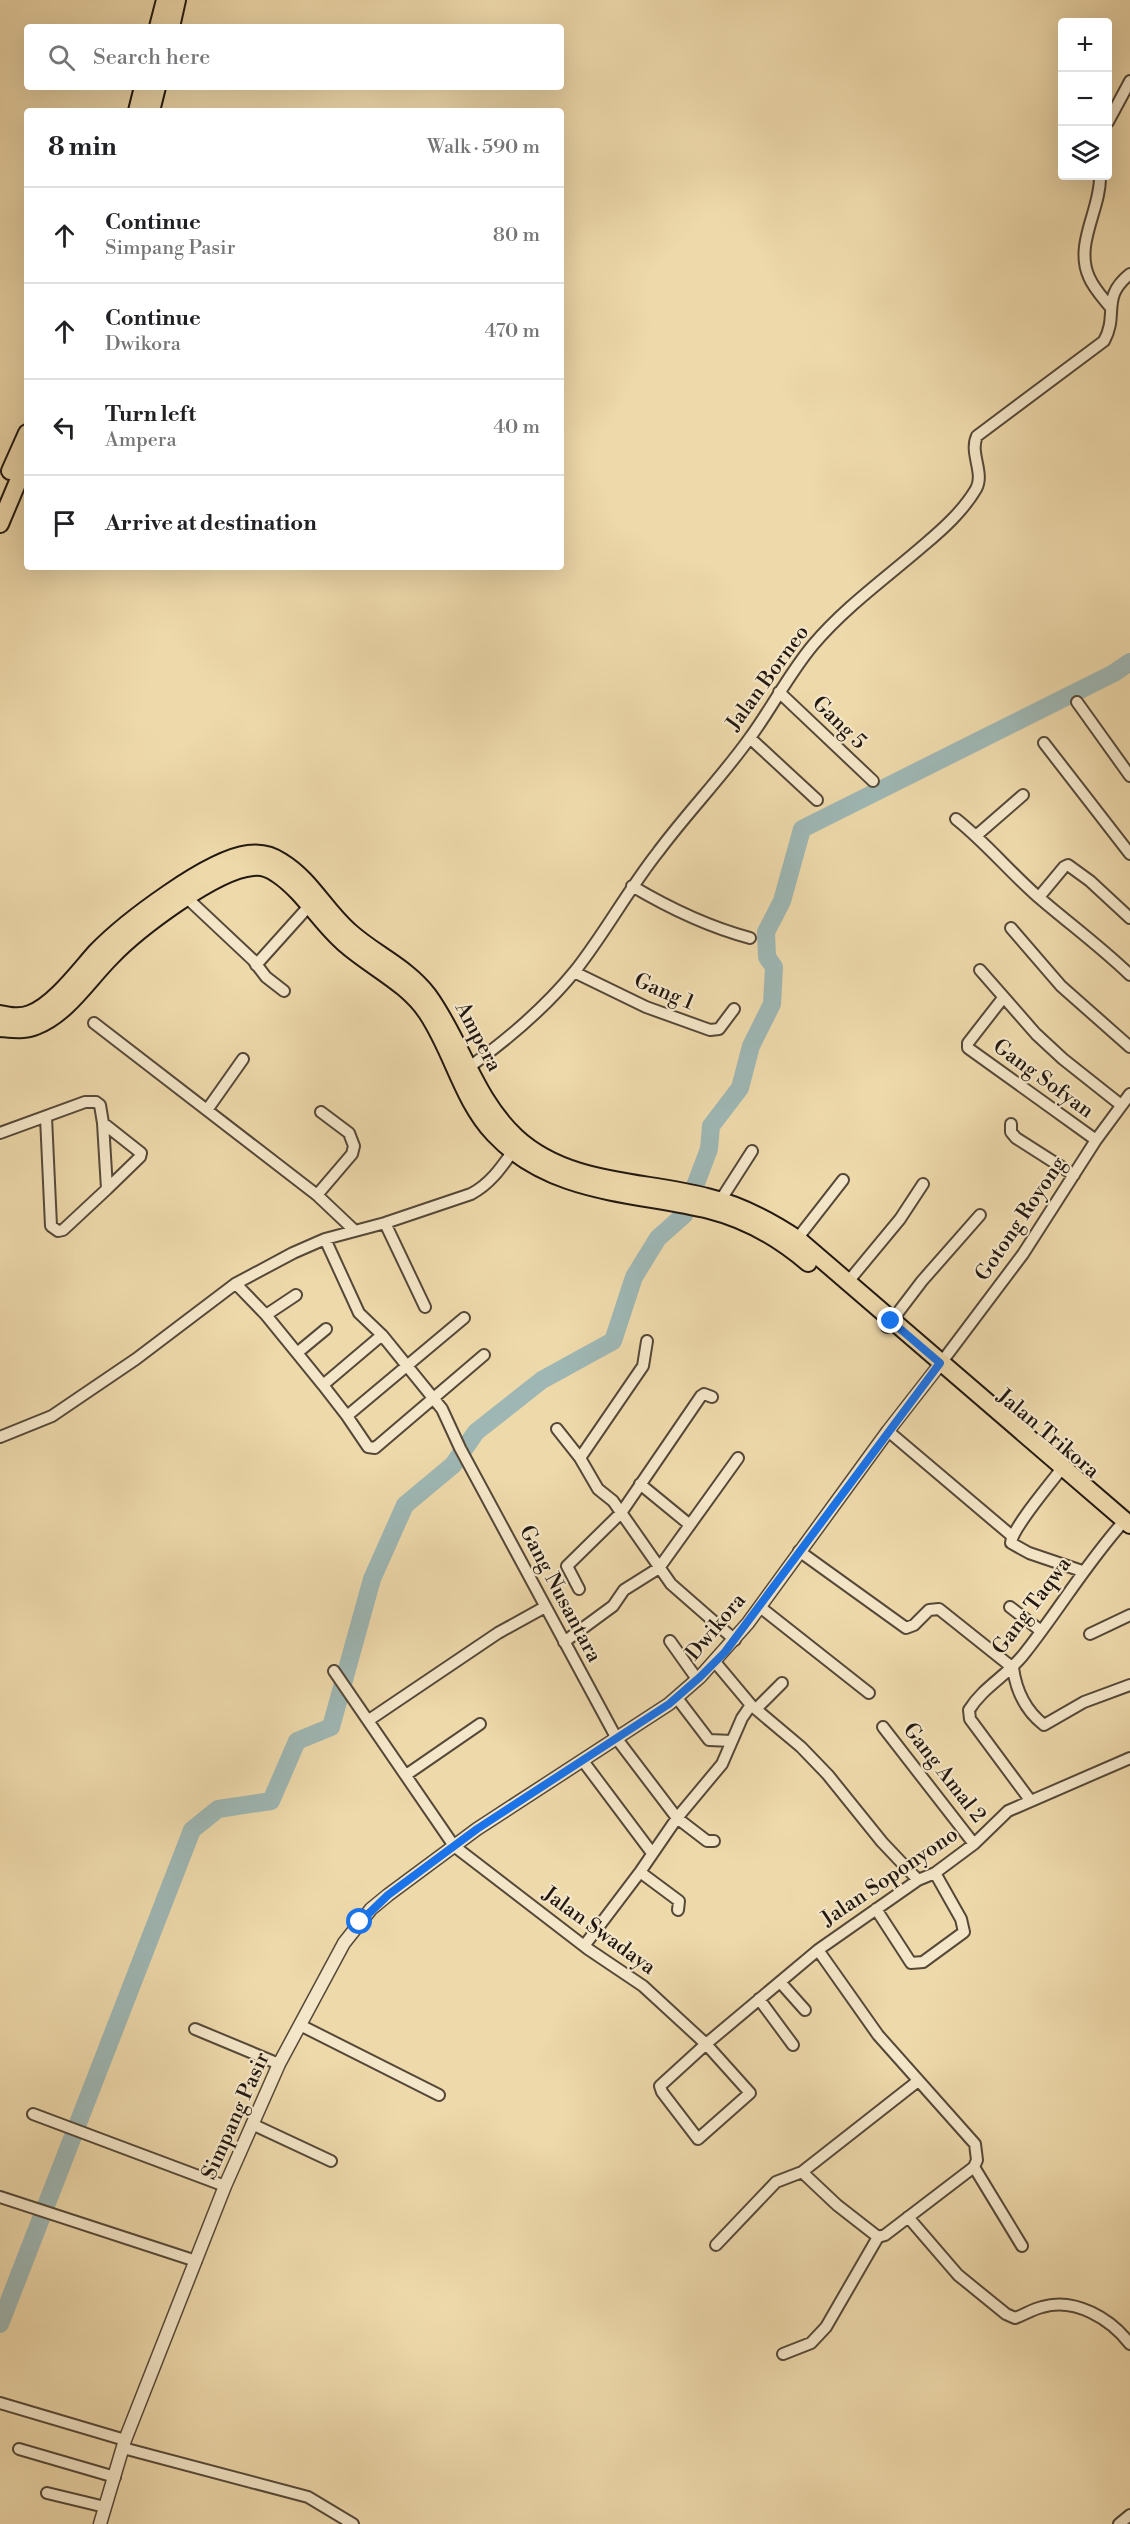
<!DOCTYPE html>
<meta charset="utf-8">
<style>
body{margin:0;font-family:"Libre Bodoni",serif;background:#f2f2f2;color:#202124}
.controls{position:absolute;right:18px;top:18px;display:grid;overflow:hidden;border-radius:6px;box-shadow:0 6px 24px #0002}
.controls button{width:54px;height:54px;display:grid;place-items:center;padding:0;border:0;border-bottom:2px solid #e0e0e0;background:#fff;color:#202124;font:30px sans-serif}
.stop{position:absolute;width:18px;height:18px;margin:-14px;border:4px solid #1a73e8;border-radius:50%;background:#fff}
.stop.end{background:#1a73e8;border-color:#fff;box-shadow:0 2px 6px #0008}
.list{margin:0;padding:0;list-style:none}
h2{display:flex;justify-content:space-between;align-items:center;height:78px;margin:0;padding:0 24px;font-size:26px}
h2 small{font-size:20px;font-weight:400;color:#757577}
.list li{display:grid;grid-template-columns:39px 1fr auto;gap:18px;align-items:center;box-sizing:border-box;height:96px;padding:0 24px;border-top:2px solid #e0e0e0}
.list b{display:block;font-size:22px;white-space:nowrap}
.list p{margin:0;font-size:20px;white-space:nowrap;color:#757577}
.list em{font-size:20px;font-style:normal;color:#757577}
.icon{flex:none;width:33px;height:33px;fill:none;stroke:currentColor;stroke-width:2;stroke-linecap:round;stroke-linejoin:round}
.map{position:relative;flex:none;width:1130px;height:2524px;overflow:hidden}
.search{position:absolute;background:#fff;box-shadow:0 6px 24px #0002;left:24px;top:24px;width:540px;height:66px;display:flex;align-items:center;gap:15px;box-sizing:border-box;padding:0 21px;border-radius:6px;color:#757577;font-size:22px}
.panel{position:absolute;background:#fff;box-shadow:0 6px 24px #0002;left:24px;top:108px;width:540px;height:462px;border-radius:6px}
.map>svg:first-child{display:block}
</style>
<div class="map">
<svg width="1130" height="2524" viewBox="0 0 1130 2524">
<rect width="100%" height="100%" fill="#eed9ab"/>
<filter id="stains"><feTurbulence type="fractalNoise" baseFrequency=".00333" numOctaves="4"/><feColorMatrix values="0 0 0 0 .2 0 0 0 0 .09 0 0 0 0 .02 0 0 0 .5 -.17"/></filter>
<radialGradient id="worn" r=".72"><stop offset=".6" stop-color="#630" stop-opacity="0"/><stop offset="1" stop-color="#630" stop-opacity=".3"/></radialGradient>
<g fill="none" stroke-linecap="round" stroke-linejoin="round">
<path stroke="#9eb7b4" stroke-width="18" d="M 0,2324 L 192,1830 L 218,1809 L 271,1801 L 297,1741 L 331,1727 L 372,1579 L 405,1505 L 453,1465 L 476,1432 L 542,1380 L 613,1341 L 634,1277 L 658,1238 L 684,1215 L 709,1149 L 711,1126 L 740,1088 L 751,1046 L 772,1004 L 774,967 L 767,957 L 766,932 L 782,901 L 802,829 L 1114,673 L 1130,662"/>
<defs>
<path id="minor" d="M 1108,122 L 1130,81
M 1100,176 C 1101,209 1074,244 1089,277 C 1094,289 1104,299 1111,308
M 779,692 L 873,781
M 1077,702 L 1130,776
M 750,738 L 817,800
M 1044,743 L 1130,854
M 956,819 C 985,842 1008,870 1036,895 C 1067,922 1100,946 1130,975
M 977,835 L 1023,795
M 632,886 C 669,908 709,927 750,938
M 1039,897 L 1064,867 L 1068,865 L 1090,881 L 1130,918
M 187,898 L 253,960 L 266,977 L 284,991
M 1011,928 L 1061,986 L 1130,1047
M 256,965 L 309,906
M 980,970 L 1036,1034 L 1063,1059 L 1121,1105
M 574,972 L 646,1007 L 710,1030 L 719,1029 L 734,1009
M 1003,998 L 968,1043 L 968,1048 L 1096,1140
M 94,1023 L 317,1195 L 354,1230
M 468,1068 C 507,1040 545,1008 575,971 C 605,933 628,890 658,852 C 687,813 721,778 749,739 C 772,708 788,675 813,645 C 845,607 886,578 924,545 C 943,529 963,511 976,489 C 985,473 969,453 977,436 L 1104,341 C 1119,314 1100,298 1130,274
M 207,1110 L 243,1059
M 103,1123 L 141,1153 L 140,1157 L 107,1189
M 1011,1124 L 1011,1132 L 1016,1138 L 1074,1175
M 0,1133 L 85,1102 L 96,1102 L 100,1105 L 103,1123 L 107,1189 L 63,1230 L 58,1231 L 51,1226 L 46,1117
M 317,1195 L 352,1154 L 354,1146 L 349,1133 L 321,1112
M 720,1201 L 752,1151
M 385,1223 L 425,1307
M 325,1239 L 359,1313 L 382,1335 L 442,1409 L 460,1448 L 617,1739 L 677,1818 L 707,1841 L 714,1841
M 797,1239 L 843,1180
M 847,1283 L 900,1219 L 923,1184
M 237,1285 L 266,1315 L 297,1353
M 266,1315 L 296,1295
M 464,1318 L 347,1416 L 368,1447 L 375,1448 L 484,1355
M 887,1327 L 922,1281 L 980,1215
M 941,1363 L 1023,1254 L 1096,1140 L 1130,1094
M 323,1385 L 297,1353 L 326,1329
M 347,1416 L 323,1385 L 382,1335
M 557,1429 L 580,1458 L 598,1489 L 613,1501 L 671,1584 L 735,1640
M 888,1431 L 1012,1536
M 0,1437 L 52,1416 L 136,1359 L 235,1284 L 293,1253 L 325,1239 L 385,1223 L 471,1194 C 490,1184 501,1168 513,1151
M 580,1458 L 643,1366 L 647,1341
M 1062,1468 C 1052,1482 1012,1528 1011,1543 L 1029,1553 L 1082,1571
M 640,1484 L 690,1525
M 799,1551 L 906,1628 L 914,1625 L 929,1610 L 939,1609 L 1013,1668 C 1016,1690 1026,1711 1044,1725 L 1084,1702 L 1130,1685
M 579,1589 L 567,1566 L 621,1513 L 701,1396 L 704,1394 L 712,1397
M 760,1607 L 869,1693
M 1010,1607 L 1041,1631
M 1090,1634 L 1130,1615
M 670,1641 L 697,1679
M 564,1642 L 613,1606 L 624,1590 L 659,1568 L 738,1458
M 715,1662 L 751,1705 L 801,1747 L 828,1775 L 882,1842 L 918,1880
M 334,1671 L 454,1846 L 588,1949 L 643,1986 L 706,2044 L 818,1950 L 918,1880 L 935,1873 L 974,1844 L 1008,1811 L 1130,1758
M 677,1698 L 709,1740 L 732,1741
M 756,1709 L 782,1683
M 369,1720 L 498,1633 L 545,1607
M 883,1727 L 974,1844
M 583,1761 L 652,1853
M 406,1775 L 480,1724
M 1030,1800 L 970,1719 L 969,1710 C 983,1687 1008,1675 1024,1654 C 1059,1610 1087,1562 1125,1520
M 640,1872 L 679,1901 L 678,1910
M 876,1909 L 911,1963 L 923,1962 L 964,1932 L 961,1919 L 935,1873
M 584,1946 L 640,1872 L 677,1818 L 722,1764 L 742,1718 L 751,1705
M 780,1982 L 805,2010
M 759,1999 L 793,2045
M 300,2025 L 439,2095
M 195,2029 L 279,2064
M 706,2044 L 750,2093 L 698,2139 L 662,2092 L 660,2086 Z
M 33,2114 L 225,2186
M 252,2124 L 331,2161
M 974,2167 L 1022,2246
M 0,2197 L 196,2261
M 908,2217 L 958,2275 L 1006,2314 L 1015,2318 C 1024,2315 1033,2309 1042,2307 C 1075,2297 1111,2319 1130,2344
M 878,2237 L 837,2205 L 802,2172 L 918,2081
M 716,2245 L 776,2182 L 802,2172
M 783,2354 L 811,2343 L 826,2327 L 878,2237 L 885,2235 L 974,2167 L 977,2160 L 975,2144 L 878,2035 L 818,1950
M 0,2403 L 125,2440
M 123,2448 L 308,2497 L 353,2524
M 19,2449 L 115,2477
M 47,2493 L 105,2507
M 1119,2524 L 1130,2515"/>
<path id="tertiary" d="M 100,2524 L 125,2440 L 225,2186 L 279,2064 L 344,1943 L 371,1909 L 388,1895 L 477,1829 L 669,1704 L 700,1677 L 748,1623 L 888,1431 L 941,1363"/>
<path id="primary" d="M 158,27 L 165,0
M 171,27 L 177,0
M 137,111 L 143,87
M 151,111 L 157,87
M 10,471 L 27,433
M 0,524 L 27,460
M 0,1014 C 10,1016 20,1018 30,1014 C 54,1005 79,971 96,952 C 125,922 208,859 248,854 C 261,852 272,855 282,862 C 310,879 325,910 349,931 C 374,954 407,967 428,995 C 461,1040 474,1098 516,1137 C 568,1185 643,1180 707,1197 C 740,1205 771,1221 799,1240 L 1130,1525
M 0,1028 C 12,1029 25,1031 36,1026 C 67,1014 88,980 111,957 C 137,930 215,870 253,867 C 261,866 270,869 277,874 C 304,892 320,923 345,944 C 371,967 407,983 427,1013 C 453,1052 462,1100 494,1134 C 551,1195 635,1192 709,1210 C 745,1219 780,1239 808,1263"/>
</defs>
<use href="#minor" stroke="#554838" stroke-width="14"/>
<use href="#tertiary" stroke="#554838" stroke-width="15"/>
<use href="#primary" stroke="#221811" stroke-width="20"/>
<use href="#minor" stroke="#f4e6c8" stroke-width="10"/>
<use href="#tertiary" stroke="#f4e6c8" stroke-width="12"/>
<use href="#primary" stroke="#eed9ab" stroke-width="16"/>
</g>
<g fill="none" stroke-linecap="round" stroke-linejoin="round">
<path stroke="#1a73e8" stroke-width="8" d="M 360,1922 L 388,1895 L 477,1829 L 669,1704 L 700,1677 L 725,1652 L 940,1363 L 891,1321"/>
</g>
<g text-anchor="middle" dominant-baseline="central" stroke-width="4.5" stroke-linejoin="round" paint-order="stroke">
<g font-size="21" fill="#221811" stroke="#f4e6c8">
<text transform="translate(768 678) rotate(-54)">Jalan Borneo</text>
<text transform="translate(839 723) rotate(44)">Gang 5</text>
<text transform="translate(664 992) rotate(23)">Gang 1</text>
<text transform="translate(478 1037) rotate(62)">Ampera</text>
<text transform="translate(1043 1079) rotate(36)">Gang Sofyan</text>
<text transform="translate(1021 1219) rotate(-56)">Gotong Royong</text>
<text transform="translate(1048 1434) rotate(40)">Jalan Trikora</text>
<text transform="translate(560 1594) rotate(62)">Gang Nusantara</text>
<text transform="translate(1032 1606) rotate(-53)">Gang Taqwa</text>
<text transform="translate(716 1627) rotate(-50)">Dwikora</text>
<text transform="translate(944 1773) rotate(52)">Gang Amal 2</text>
<text transform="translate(890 1877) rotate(-34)">Jalan Soponyono</text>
<text transform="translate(599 1931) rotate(36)">Jalan Swadaya</text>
<text transform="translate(236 2116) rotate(-66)">Simpang Pasir</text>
</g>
</g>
<rect width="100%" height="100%" filter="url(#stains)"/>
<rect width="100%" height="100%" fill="url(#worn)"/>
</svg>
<div class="controls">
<button>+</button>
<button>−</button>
<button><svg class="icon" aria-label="layers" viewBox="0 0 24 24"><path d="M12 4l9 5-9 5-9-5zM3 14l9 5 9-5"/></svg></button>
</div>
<div class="stop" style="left:360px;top:1922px"></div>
<div class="stop end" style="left:891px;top:1321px"></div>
<div class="search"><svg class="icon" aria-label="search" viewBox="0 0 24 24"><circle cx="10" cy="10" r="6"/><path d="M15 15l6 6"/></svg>Search here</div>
<section class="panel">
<h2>8 min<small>Walk · 590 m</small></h2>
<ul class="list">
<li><svg class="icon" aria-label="ahead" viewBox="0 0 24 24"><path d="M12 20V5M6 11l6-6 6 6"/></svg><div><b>Continue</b><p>Simpang Pasir</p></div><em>80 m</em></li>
<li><svg class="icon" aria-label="ahead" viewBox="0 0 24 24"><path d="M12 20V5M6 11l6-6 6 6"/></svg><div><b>Continue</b><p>Dwikora</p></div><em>470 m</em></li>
<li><svg class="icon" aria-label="left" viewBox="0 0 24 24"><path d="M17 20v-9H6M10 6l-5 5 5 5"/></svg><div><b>Turn left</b><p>Ampera</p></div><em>40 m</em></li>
<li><svg class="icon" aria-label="arrive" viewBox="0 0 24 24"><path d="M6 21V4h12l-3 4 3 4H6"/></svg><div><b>Arrive at destination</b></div></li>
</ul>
</section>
</div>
